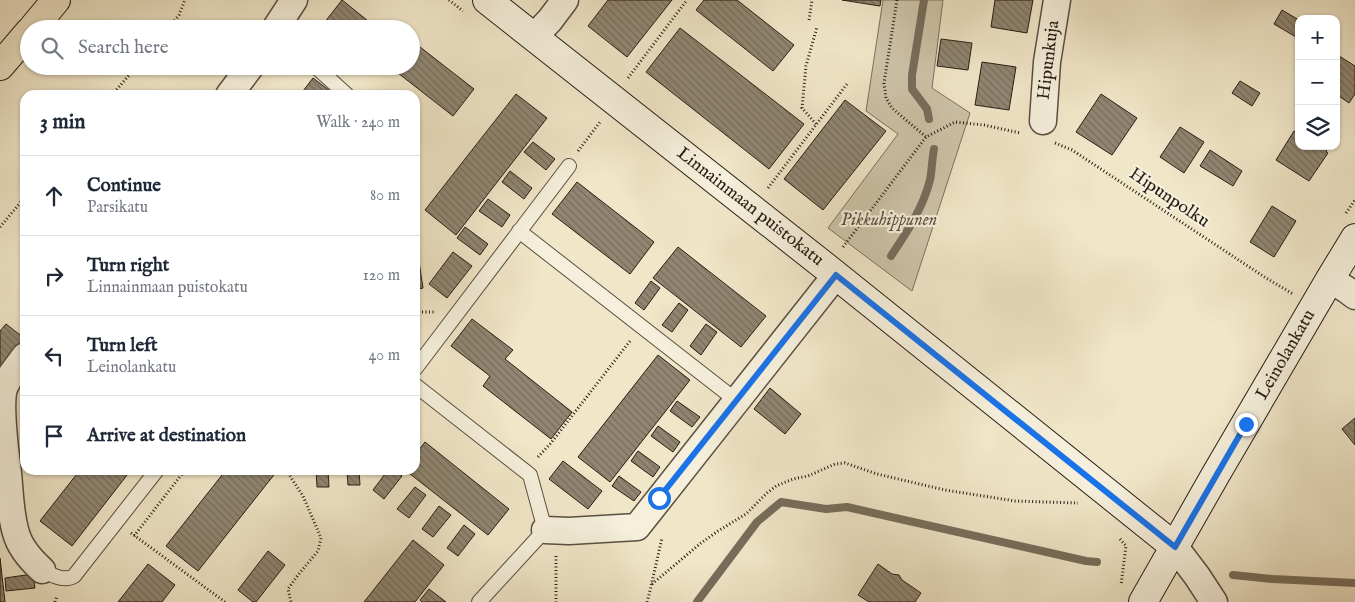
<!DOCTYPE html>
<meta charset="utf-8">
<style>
body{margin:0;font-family:"IM FELL English",serif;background:#f6f6f7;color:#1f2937}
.controls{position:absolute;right:15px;top:15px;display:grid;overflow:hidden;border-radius:10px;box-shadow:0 1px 4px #0004}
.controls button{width:45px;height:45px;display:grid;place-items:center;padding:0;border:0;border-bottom:1px solid #e0e1e3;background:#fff;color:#1f2937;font:25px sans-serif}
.stop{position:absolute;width:15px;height:15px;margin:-11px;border:4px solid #1a73e8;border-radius:50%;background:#fff}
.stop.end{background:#1a73e8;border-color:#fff;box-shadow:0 1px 5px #0008}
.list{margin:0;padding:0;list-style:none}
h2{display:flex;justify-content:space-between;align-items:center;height:65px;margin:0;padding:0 20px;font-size:21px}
h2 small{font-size:16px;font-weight:400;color:#747a83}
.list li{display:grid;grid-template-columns:32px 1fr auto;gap:15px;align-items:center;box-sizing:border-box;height:80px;padding:0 20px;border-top:1px solid #e0e1e3}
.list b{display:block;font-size:19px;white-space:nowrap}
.list p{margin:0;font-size:16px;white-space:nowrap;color:#747a83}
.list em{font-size:16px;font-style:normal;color:#747a83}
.icon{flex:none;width:28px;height:28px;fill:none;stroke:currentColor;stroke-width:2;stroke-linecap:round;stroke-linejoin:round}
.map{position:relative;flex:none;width:1355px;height:602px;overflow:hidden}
.search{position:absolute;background:#fff;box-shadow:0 1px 4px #0004;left:20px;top:20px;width:400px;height:55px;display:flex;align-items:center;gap:12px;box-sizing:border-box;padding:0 18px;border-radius:28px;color:#747a83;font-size:19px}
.panel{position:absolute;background:#fff;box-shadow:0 1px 4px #0004;left:20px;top:90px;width:400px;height:385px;border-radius:15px}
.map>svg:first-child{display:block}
</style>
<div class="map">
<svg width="1355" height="602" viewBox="0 0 1355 602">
<defs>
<pattern id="building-back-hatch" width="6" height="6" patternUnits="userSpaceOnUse" patternTransform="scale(1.25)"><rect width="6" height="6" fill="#908672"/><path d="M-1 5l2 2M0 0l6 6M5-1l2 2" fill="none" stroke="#766d5c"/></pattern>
</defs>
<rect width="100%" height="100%" fill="#f0e6c8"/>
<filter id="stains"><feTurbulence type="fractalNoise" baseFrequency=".004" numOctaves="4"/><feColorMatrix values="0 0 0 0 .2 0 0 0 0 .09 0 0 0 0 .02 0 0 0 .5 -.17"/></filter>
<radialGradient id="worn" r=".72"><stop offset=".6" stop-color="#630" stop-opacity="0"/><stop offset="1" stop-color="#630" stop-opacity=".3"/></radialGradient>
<path fill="#cec4aa" stroke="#7a7060" d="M 883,0 L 943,0 L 932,88 L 970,113 L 912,291 L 828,228 L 898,134 L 866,111 Z"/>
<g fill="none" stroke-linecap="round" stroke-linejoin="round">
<path stroke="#776d5c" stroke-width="8" d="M 924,0 L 912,75 L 912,89 L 927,109 L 929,119
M 891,256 C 907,232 923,208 930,180 C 932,170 932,159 934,149
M 1233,575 L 1273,579 L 1355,583
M 697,602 L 757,522 L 781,502 L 826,509 L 847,507 L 1086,561 L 1097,562"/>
</g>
<path fill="url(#building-back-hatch)" stroke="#271d15" d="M 342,0 L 378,29 L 323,29 L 321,27 Z
M 608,0 L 672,0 L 627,57 L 588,26 Z
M 704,0 L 737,0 L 794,45 L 773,71 L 696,10 Z
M 842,0 L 881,0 L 880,6 Z
M 995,0 L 1033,0 L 1027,33 L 991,27 Z
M 1282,10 L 1299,20 L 1299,33 L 1296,37 L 1274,24 Z
M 680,28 L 804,124 L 769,169 L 646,72 Z
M 941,39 L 972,43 L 968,70 L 937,66 Z
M 411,40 L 474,89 L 453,116 L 389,66 L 411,66 Z
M 1336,54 L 1355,66 L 1355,94 L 1349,103 L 1336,94 Z
M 982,62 L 1016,67 L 1009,110 L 975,105 Z
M 313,78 L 335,95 L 300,95 Z
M 1240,81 L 1260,93 L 1252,106 L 1232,93 Z
M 516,94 L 547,118 L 456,235 L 425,210 Z
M 1101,94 L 1137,118 L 1112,155 L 1076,132 Z
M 845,100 L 886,131 L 823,210 L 784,179 Z
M 1180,127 L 1204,142 L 1184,173 L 1160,157 Z
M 1294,131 L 1299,134 L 1299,146 L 1329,146 L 1326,152 L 1328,153 L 1309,181 L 1276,160 Z
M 533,142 L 555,159 L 546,170 L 524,152 Z
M 1210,150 L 1242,171 L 1233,186 L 1200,166 Z
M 510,171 L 532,188 L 524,199 L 502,182 Z
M 577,182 L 654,242 L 630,274 L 552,214 Z
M 488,199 L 510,215 L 502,227 L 479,211 Z
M 1272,206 L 1296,221 L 1274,257 L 1250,242 Z
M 465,227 L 488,244 L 480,255 L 457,238 Z
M 678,247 L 766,316 L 741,347 L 653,278 Z
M 417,248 L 423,288 L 415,290 L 415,249 Z
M 453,252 L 472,266 L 447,298 L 429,284 Z
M 651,281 L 660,288 L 644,310 L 635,303 Z
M 679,303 L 688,310 L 672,332 L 662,325 Z
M 472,319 L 513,350 L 505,359 L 572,412 L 551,439 L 483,386 L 490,376 L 451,346 Z
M 6,324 L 24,338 L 0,368 L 0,331 Z
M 706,324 L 717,332 L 701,355 L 690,346 Z
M 658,355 L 690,380 L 610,482 L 578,457 Z
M 770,388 L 801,414 L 785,434 L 754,409 Z
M 677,401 L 700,417 L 692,427 L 670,411 Z
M 1355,418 L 1355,445 L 1342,429 Z
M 658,426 L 680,442 L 673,452 L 651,436 Z
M 425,442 L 509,509 L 488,535 L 405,470 L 415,470 L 415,455 Z
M 638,451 L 660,467 L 653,477 L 631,461 Z
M 563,461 L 602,491 L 588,509 L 549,479 Z
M 80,470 L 131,470 L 72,546 L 40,521 Z
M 226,470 L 275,470 L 277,471 L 198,571 L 166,546 Z
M 316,470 L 328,470 L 329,487 L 317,487 Z
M 347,470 L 359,470 L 360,485 L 348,485 Z
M 388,470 L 394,470 L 402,476 L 384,499 L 373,490 Z
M 619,476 L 641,492 L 634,501 L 612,486 Z
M 415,487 L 426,495 L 409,518 L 397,509 Z
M 439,506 L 451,515 L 433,537 L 422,529 Z
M 464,525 L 475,534 L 458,556 L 447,548 Z
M 413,540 L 444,565 L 415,602 L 364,602 Z
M 268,551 L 285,565 L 256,602 L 253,602 L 238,590 Z
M 0,558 L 5,602 L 0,602 Z
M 148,564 L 175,585 L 162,602 L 118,602 Z
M 878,564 L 892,574 L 899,575 L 902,580 L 921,593 L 915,602 L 869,602 L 858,595 Z
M 33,574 L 35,588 L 6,591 L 5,578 Z
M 429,589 L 446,602 L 422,602 L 420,600 Z"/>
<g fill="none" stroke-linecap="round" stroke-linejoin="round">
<defs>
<path id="lane" d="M 315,66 L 347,95
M 519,231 L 737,401
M 415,369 L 569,166
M 415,385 L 530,475 L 545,530 L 479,602
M 42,570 C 52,575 64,582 74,576 L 157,470"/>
<path id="street" d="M 275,29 L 294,0
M 534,37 L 550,20 L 565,0
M 229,95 L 251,66
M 1043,121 L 1047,62 L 1057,0
M 1330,279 L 1347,290 L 1355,296
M 25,356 C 17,367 6,379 3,392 C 0,415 5,449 8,473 C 10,492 10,514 16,533 C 20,548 31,560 42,570
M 545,530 L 569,531 L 637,527 L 836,275
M 1175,547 L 1197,576 L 1214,602"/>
<path id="secondary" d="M 487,0 L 827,268 L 1175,547
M 1143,602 L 1216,474 L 1330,279 L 1355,238"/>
<path id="primary" d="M 32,29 L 56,0
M 0,66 L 29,32"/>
</defs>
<use href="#lane" stroke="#594f42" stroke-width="16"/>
<use href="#street" stroke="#594f42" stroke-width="29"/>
<use href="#secondary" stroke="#271d15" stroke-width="30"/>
<use href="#primary" stroke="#271d15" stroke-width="30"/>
<path stroke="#271d15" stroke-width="3" stroke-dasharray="1 2.5" stroke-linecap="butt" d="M 449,0 L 463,11
M 897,0 L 884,83 L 886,98 L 892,108 L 926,137
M 809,20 L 812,0
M 168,29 L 179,15 L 185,0
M 628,78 L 687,0
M 112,95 L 137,66
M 816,124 L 802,108 L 806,66 L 817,27
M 1055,143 L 1072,150 L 1266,278 L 1293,294
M 578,151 L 600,122
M 768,188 L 847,84
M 1346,213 L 1355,200
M 0,227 L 25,197
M 843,247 L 926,137 L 955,122 L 984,125 L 1020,133
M 415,312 L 434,312
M 538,457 L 551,443 L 630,341
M 286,470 L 303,496 L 321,538 L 318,551 L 298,575 L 288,589 L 291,602
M 131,533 L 225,602
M 134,536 L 185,470
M 1120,539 L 1126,546 L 1121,585
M 556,556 L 556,602
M 652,584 L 701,543 L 718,531 L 746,514 L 767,493 L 776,486 L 793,479 L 808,476 L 835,464 L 845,463 L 877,474 L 945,490 L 1015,501 L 1078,503
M 55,602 L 57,596
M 647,602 L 649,595 L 662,538"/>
<use href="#lane" stroke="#f5efdb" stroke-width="14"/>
<use href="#street" stroke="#f5efdb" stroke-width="26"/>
<use href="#secondary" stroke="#f5efdb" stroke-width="28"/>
<use href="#primary" stroke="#f0e6c8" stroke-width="28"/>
</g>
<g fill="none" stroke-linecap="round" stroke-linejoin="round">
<path stroke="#1a73e8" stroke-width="6" d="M 659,498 L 836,275 L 1175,547 L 1246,424"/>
</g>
<g text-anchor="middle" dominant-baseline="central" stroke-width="4.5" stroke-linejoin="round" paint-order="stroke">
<g font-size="18" fill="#271d15" stroke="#f5efdb">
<text transform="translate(1049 60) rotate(-83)">Hipunkuja</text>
<text transform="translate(1169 198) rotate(34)">Hipunpolku</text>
<text transform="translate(750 207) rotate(38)">Linnainmaan puistokatu</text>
<text transform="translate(1286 355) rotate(-60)">Leinolankatu</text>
</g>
<g font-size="18" font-style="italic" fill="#594f42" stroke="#f5efdb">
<text x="889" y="220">Pikkuhippunen</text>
</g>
</g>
<rect width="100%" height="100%" filter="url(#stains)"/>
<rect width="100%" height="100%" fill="url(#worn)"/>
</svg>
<div class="controls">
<button>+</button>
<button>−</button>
<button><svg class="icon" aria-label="layers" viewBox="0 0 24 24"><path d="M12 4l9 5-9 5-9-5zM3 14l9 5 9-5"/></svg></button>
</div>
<div class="stop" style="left:659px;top:498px"></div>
<div class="stop end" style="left:1246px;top:424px"></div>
<div class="search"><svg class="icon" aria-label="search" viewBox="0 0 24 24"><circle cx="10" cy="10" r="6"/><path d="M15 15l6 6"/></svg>Search here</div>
<section class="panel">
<h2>3 min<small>Walk · 240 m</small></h2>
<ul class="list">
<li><svg class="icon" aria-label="ahead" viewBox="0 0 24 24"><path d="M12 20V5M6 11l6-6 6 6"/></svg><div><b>Continue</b><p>Parsikatu</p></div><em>80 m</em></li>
<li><svg class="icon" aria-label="right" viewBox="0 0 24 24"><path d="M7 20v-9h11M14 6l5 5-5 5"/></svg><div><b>Turn right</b><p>Linnainmaan puistokatu</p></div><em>120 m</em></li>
<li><svg class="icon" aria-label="left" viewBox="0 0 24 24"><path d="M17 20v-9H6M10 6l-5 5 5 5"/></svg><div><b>Turn left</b><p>Leinolankatu</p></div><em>40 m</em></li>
<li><svg class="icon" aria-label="arrive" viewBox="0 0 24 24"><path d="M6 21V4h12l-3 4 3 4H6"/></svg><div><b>Arrive at destination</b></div></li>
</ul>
</section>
</div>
